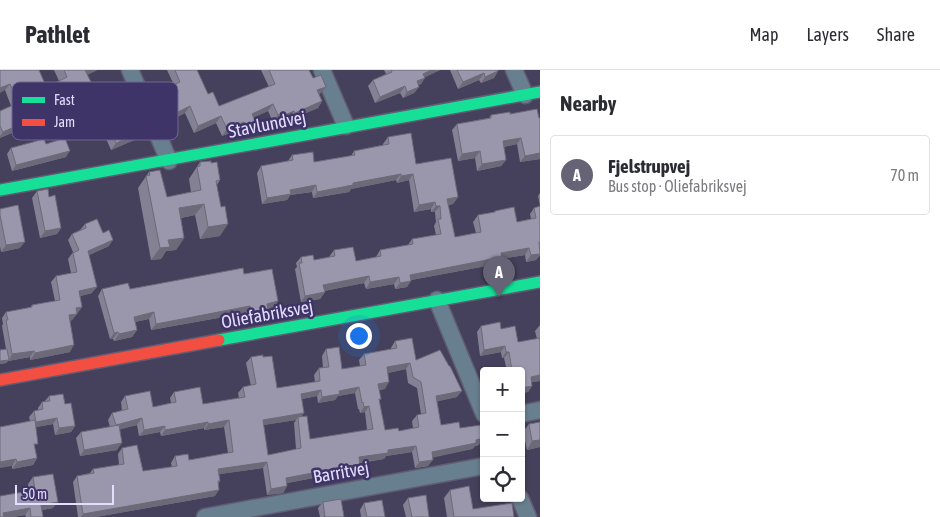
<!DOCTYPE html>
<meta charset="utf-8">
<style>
body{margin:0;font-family:"Asap Condensed",sans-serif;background:#f2f2f3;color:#2b2b33}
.controls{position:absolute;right:15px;bottom:15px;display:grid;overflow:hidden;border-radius:5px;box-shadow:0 1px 4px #0004}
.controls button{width:45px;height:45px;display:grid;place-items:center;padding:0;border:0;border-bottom:1px solid #e1e1e2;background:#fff;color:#2b2b33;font:25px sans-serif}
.scale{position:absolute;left:15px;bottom:12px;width:99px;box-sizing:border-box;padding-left:5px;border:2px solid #e3defe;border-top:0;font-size:14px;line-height:18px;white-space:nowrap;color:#e3defe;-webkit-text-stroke:4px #3f3467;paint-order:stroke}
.you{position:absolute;left:358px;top:265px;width:18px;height:18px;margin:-12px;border:4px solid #fff;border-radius:50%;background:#1a73e8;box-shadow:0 0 0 8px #1a73e833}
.badge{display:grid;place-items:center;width:32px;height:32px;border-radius:50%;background:#656375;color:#fff;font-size:16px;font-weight:700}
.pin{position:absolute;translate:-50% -41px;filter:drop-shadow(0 1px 2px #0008)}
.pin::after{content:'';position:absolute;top:26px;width:18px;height:15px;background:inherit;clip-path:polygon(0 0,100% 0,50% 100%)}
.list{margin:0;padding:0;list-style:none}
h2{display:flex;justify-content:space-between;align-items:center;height:65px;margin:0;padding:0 20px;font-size:21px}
h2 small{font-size:16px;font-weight:400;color:#7c7c81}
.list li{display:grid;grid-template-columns:32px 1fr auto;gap:15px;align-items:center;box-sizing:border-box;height:80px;margin:0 10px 10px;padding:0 10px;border:1px solid #e1e1e2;border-radius:5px}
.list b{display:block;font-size:19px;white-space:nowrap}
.list p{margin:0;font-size:16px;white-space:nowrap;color:#7c7c81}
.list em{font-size:16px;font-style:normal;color:#7c7c81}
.icon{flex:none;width:28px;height:28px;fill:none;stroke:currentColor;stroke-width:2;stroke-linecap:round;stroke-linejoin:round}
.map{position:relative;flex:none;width:540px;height:447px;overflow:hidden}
header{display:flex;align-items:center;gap:30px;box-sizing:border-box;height:70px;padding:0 25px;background:#fff;border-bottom:1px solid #e1e1e2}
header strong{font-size:24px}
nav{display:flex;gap:28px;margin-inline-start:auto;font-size:18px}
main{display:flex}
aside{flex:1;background:#fff}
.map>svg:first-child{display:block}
</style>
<header>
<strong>Pathlet</strong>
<nav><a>Map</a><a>Layers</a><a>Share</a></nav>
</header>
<main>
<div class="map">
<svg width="540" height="447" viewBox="0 0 540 447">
<rect width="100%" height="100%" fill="#45405b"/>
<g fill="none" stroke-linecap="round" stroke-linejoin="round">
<defs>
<path id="street" d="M 130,0 L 169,91
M 322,0 L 346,56
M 514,0 L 525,25
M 437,230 L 484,344
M 521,344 L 540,340
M 520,428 L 528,447
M 205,447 L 484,396"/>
<path id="fast" d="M 0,120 C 180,89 360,54 540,22
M 219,270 L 540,212"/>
<path id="jam" d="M 0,310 L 219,270"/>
</defs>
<use href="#street" stroke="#605c73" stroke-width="19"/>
<use href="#fast" stroke="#605c73" stroke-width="14"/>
<use href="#jam" stroke="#605c73" stroke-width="14"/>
<use href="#street" stroke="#677f8e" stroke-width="16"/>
<use href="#fast" stroke="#16e098" stroke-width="11"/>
<use href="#jam" stroke="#f24e42" stroke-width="11"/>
</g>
<path fill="#848194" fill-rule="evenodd" d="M 0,0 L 41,20 L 32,24 L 40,42 L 55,50 L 41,56 L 38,49 L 37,52 L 0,68 L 0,41 L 11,36 L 5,20 Z
M 54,0 L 97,0 L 87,5 L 85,23 L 55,36 L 48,22 L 55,13 L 59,11 Z
M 167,0 L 197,0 L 208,24 L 219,36 L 269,17 L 261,0 L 309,0 L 321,23 L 319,24 L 322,31 L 318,38 L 291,49 L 290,47 L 280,51 L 280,49 L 273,52 L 268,41 L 254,47 L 257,55 L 253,61 L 242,63 L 240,59 L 222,66 L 216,53 L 194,63 L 185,43 L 173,49 L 162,25 L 166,18 L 174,15 Z
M 384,0 L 440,0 L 425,7 L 421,14 L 418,15 L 419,17 L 414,23 L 403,28 L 400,23 L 375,33 L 368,16 L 373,10 L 386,4 Z
M 450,0 L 498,0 L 498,1 L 494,8 L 481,13 L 479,10 L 458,19 Z
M 86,30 L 132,37 L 143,62 L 139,68 L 111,80 L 102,59 L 92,63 L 81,36 Z
M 510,44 L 540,89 L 520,92 L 517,74 L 504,77 L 506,90 L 501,96 L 477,101 L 475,88 L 458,91 L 452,60 L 457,54 L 489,48 L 491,45 Z
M 388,67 L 416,94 L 458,127 L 453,134 L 448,135 L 455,167 L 476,163 L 473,152 L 478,145 L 494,142 L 495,141 L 517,152 L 531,149 L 530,144 L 534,138 L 540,136 L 540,185 L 536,190 L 526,192 L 525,185 L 501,189 L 497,194 L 411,210 L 407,217 L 395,219 L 394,214 L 366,219 L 364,213 L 324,221 L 325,222 L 320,229 L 301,232 L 295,199 L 297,197 L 296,193 L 301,187 L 314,190 L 329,187 L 334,180 L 356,191 L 376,187 L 380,180 L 408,175 L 412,169 L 436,165 L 434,156 L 436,152 L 435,142 L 431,142 L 431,139 L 414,142 L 409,110 L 397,113 L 396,110 L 351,119 L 349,122 L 313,128 L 312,122 L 290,125 L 287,130 L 262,134 L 257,103 L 261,96 L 288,91 L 292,85 L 314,92 L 351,86 L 354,81 L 383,75 L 383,74 Z
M 46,74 L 66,87 L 12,101 L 7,84 L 11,78 Z
M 200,92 L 211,93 L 220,110 L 217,115 L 220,166 L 200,169 L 195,145 L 181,148 L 184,168 L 176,180 L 166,181 L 161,189 L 151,190 L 138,118 L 149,102 L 167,127 L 191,122 L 189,109 Z
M 37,121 L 49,127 L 61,158 L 57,164 L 40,168 L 32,128 Z
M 540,123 L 540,136 L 538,126 Z
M 0,139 L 20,178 L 1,182 L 0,176 Z
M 85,154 L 109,176 L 89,185 L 92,223 L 80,226 L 82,237 L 72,250 L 70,251 L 70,282 L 30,290 L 30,287 L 8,291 L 6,293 L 0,294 L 0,280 L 6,279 L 2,256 L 3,254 L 2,248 L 6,242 L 30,238 L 32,235 L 55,231 L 51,212 L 56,206 L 71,203 L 68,189 L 73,182 L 68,170 L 72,164 L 80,160 Z
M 244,204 L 278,231 L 274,238 L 268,239 L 264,246 L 247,249 L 246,243 L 151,260 L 149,249 L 135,252 L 137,260 L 132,267 L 114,271 L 113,269 L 110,269 L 98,226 L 102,219 L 130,219 Z
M 540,255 L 540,311 L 531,312 L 532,316 L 528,322 L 521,323 L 521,301 L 507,301 L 504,288 L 502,288 L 501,282 L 480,286 L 477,262 L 481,256 L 501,259 L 518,272 L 537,269 L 535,261 Z
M 395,271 L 457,327 L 437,331 L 441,355 L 460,358 L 479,375 L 475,376 L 472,379 L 432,387 L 428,396 L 415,398 L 412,382 L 386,386 L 384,389 L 360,393 L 360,394 L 356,400 L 287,413 L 287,416 L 283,423 L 267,425 L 263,398 L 234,402 L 219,404 L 220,411 L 218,414 L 215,426 L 96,447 L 78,447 L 73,412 L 77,406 L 90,403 L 93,399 L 119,395 L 118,384 L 122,378 L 143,401 L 172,397 L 171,393 L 175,386 L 189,390 L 228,383 L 224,357 L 204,360 L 204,358 L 161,366 L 160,362 L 139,366 L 137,355 L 119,359 L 117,380 L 80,386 L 76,368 L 81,362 L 110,357 L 108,350 L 112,343 L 122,341 L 121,332 L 125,326 L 153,337 L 171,333 L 170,328 L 174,322 L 203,334 L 239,328 L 238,323 L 243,317 L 251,316 L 246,293 L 251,287 L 263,287 L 277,318 L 315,312 L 314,305 L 319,298 L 323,298 L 322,286 L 326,279 L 342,299 L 360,296 L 359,290 L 364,284 L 391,279 L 391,278 ZM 406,299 L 408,313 L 417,318 L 421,344 L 417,345 L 412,351 L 413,358 L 399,361 L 385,360 L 379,331 L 381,329 L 379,320 L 385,319 L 388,303 ZM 355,323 L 358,339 L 359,339 L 360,343 L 365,342 L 367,360 L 310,369 L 302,347 L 302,329 L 317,326 L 318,333 L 335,330 L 338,326 ZM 296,350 L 294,353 L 296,379 L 268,385 L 263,355 Z
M 49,326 L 65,334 L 75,356 L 71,362 L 55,365 L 53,354 L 36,357 L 35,378 L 37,388 L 33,395 L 12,399 L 12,396 L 30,351 L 29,347 L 34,341 L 38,340 L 38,338 L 42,332 L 45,331 Z
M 529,354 L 540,377 L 527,380 L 523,362 Z
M 33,407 L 53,438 L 42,440 L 43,447 L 26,447 L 25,445 L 13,447 L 0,447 L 29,421 L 28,414 Z
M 450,420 L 473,439 L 514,447 L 447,447 L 444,428 Z
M 408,428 L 429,447 L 406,447 L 403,435 Z
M 323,432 L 344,447 L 320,447 L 318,438 Z
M 364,433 L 385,447 L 361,447 L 360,440 Z"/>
<path fill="#6c6978" d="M 85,0 L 97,0 L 79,9 Z
M 431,0 L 440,0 L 419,10 L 423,4 Z
M 498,1 L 494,8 L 481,13 L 485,7 Z
M 484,3 L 479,10 L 458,19 L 463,12 Z
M 425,8 L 421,14 L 412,18 L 417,11 Z
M 10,14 L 5,20 L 0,23 L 0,18 Z
M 45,14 L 41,20 L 26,27 L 31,20 Z
M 92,14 L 85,23 L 55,36 L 61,27 Z
M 405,16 L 400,23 L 375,33 L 380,27 Z
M 326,17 L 321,23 L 313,27 L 317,20 Z
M 419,17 L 414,23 L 403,28 L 407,22 Z
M 322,31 L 318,38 L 291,49 L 295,43 Z
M 273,34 L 268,41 L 248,50 L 252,44 Z
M 190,36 L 185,43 L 173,49 L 178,42 Z
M 294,41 L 290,47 L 280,51 L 285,45 Z
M 284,42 L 280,49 L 273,52 L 278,45 Z
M 41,45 L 37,52 L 0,68 L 0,66 L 3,62 Z
M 221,46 L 216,53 L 194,63 L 198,56 Z
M 57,47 L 55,50 L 41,56 L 44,53 Z
M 107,52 L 102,59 L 92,63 L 97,56 Z
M 244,52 L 240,59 L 222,66 L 227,59 Z
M 257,55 L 253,61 L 242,63 L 246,57 Z
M 143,62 L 139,68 L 111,80 L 116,73 Z
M 521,68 L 517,74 L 498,78 L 503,71 Z
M 70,81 L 66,87 L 12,101 L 16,95 Z
M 480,81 L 475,88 L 458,91 L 462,84 Z
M 540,83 L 540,89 L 520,92 L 525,86 Z
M 506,90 L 501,96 L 477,101 L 482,94 Z
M 401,104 L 396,110 L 351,119 L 349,122 L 313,128 L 317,122 L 353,113 Z
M 413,104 L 409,110 L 397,113 L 401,106 Z
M 316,115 L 312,122 L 290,125 L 287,130 L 262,134 L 267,128 L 290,120 Z
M 458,127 L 453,134 L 442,136 L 447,129 Z
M 435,132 L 431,139 L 414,142 L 419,135 Z
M 204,134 L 195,145 L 171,150 L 179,138 Z
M 436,136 L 440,136 L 435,142 L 431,142 Z
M 228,154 L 220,166 L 200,169 L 208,157 Z
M 61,158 L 57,164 L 40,168 L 45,161 Z
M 184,168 L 176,180 L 166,181 L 161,189 L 151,190 L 160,178 L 168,170 Z
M 113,170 L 109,176 L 83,187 L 88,181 Z
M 25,172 L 20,178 L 1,182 L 6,175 Z
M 529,178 L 525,185 L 501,189 L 497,194 L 406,211 L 410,205 L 501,183 Z
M 540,184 L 536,190 L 526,192 L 531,185 Z
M 369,206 L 364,213 L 319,222 L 323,215 Z
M 399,207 L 394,214 L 366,219 L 370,212 Z
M 411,211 L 407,217 L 395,219 L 400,213 Z
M 97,217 L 92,223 L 74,228 L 79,221 Z
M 325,222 L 320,229 L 301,232 L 305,226 Z
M 278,231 L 274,238 L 262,240 L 267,234 Z
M 250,236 L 246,243 L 151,260 L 156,254 Z
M 82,237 L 77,244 L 76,238 Z
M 268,239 L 264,246 L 247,249 L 251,242 Z
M 154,242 L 149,249 L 129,253 L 134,247 Z
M 77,244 L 72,250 L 64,252 L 69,245 Z
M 137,260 L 132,267 L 114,271 L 119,264 Z
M 118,262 L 113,269 L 110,269 L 114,263 Z
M 74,275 L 70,282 L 30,290 L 35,283 Z
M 505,276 L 501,282 L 480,286 L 484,280 Z
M 34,281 L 30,287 L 8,291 L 6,293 L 0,294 L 0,291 L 9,290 L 12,284 Z
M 506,282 L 509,282 L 504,288 L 502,288 Z
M 410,293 L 406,299 L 383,304 L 387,297 Z
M 540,305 L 540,311 L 526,313 L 531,307 Z
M 389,312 L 385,319 L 374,320 L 378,314 Z
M 532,316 L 528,322 L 521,323 L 521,318 Z
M 359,317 L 355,323 L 338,326 L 335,330 L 318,333 L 322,327 L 339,321 Z
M 321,320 L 317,326 L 297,330 L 301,324 Z
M 462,321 L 457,327 L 431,333 L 436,326 Z
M 369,336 L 365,342 L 360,343 L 364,337 Z
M 304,343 L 300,349 L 298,347 L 296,350 L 258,356 L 263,350 Z
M 57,348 L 53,354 L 31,358 L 36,352 Z
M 142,348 L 137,355 L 111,362 L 116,355 Z
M 229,350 L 224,357 L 204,360 L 208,354 Z
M 208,352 L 204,358 L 161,366 L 165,360 Z
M 75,356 L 71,362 L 55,365 L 59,358 Z
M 165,356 L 160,362 L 139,366 L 144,360 Z
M 484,368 L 479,375 L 475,376 L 472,379 L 427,389 L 432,382 L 476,370 Z
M 540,370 L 540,377 L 527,380 L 532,371 Z
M 122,373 L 117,380 L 80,386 L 84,380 Z
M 416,376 L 412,382 L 386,386 L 384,389 L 355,393 L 359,387 L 388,380 Z
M 37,388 L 33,395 L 12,399 L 17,392 Z
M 16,389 L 12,396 L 0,398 L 0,392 Z
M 433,390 L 428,396 L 415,398 L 419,392 Z
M 267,392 L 263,398 L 214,405 L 218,399 Z
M 360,394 L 356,400 L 282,414 L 286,408 Z
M 287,416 L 283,423 L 267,425 L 271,419 Z
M 219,420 L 215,426 L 96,447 L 81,447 L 83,444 Z
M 58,432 L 53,438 L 37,441 L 41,435 Z
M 30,438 L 25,445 L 13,447 L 1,447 L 3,443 Z"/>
<path fill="#9a96ac" stroke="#6c6978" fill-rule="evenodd" d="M 0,0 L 39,0 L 45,14 L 31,20 L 41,45 L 3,62 L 0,56 L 0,41 L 18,33 L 10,14 L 0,18 Z
M 64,0 L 85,0 L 92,14 L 61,27 L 55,13 L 67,7 Z
M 175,0 L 197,0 L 208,24 L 213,22 L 219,36 L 275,14 L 269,0 L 309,0 L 313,8 L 321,5 L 326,17 L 317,20 L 322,31 L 295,43 L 294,41 L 285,45 L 284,42 L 278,45 L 273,34 L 252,44 L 257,55 L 246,57 L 244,52 L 227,59 L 221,46 L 198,56 L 190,36 L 178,42 L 166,18 L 180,12 Z
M 391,0 L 431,0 L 423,4 L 425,8 L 417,11 L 419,17 L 407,22 L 405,16 L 380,27 L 373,10 L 392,2 Z
M 457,0 L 498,0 L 498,1 L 485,7 L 484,3 L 463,12 Z
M 124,14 L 133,35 L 132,36 L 143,62 L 116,73 L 107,52 L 97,56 L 86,30 Z
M 537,39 L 539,48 L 540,48 L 540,83 L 525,86 L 521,68 L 503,71 L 506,90 L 482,94 L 480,81 L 462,84 L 457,54 L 491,48 L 491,45 L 510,42 L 510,44 Z
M 411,63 L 416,94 L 451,88 L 458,127 L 447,129 L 455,167 L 481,162 L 478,145 L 495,142 L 495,141 L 514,137 L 517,152 L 536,148 L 534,138 L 540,136 L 540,172 L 539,172 L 540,184 L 531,185 L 529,178 L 501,183 L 502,187 L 410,205 L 411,211 L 400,213 L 399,207 L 370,212 L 369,206 L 323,215 L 325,222 L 305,226 L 299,193 L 302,193 L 301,187 L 313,185 L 314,190 L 335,186 L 334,180 L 353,177 L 356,191 L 381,186 L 380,180 L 413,174 L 412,169 L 441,164 L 438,149 L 441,149 L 440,136 L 436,136 L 435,132 L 419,135 L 413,104 L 401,106 L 401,104 L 353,113 L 353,115 L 317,122 L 316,115 L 290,120 L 291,124 L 267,128 L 261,96 L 293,90 L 292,85 L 313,82 L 314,92 L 355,85 L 354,81 L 389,74 L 388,67 Z
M 65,68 L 70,81 L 16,95 L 11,78 L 44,69 L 46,74 Z
M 211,91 L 211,93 L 217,92 L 220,110 L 216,111 L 221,137 L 225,136 L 228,154 L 208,157 L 204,134 L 179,138 L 184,168 L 168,170 L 170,177 L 160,178 L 146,106 L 150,105 L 149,102 L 160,100 L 167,127 L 201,120 L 197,97 L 200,96 L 200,92 Z
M 48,119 L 49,127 L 55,125 L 61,158 L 45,161 L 37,121 Z
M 18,135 L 25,172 L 6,175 L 0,145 L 0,139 Z
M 97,149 L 103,163 L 109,160 L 113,170 L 88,181 L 97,217 L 79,221 L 82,237 L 76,238 L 77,244 L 69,245 L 74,275 L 35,283 L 34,281 L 12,284 L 6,250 L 8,250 L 6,242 L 32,237 L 32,235 L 60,230 L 56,206 L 77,202 L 73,183 L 79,180 L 72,164 L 86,158 L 85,154 Z
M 243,198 L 244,204 L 272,199 L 278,231 L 267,234 L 268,239 L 251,242 L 250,236 L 156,254 L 154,242 L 134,247 L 137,260 L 119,264 L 118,262 L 114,263 L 102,219 L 128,213 L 130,219 Z
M 500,252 L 501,259 L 515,256 L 518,272 L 540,268 L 540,305 L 531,307 L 532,316 L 521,318 L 521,301 L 512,301 L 509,282 L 506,282 L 505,276 L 484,280 L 481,256 Z
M 412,268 L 416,290 L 440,280 L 449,296 L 450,296 L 462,321 L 436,326 L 441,355 L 459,352 L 460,358 L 481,355 L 484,368 L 476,370 L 476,373 L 432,382 L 433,390 L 419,392 L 416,376 L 388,380 L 388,383 L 359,387 L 360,394 L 286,408 L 287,416 L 271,419 L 267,392 L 218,399 L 220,411 L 218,411 L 219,420 L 83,444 L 77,406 L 94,403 L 93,399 L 124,394 L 122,378 L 137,375 L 143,401 L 177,396 L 175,386 L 188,384 L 189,390 L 233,382 L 229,350 L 208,354 L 208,352 L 165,360 L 165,356 L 144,360 L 142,348 L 116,355 L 112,343 L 128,339 L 125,326 L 150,321 L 153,337 L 176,332 L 174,322 L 200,317 L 203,334 L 245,327 L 243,317 L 256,314 L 251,287 L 263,285 L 263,287 L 272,286 L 277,318 L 320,311 L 319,298 L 329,297 L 326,279 L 339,277 L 342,299 L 366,295 L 364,284 L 397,278 L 395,271 ZM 410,293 L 413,307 L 421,312 L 426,343 L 417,345 L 419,357 L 399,361 L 398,358 L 385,360 L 379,329 L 381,329 L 378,314 L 389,312 L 387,297 ZM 359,317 L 362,333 L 363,332 L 364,337 L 369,336 L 373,359 L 310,369 L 307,346 L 298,347 L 301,378 L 268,385 L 263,350 L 304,343 L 301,324 L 321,320 L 322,327 L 340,324 L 339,321 Z
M 7,279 L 9,290 L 0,291 L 0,280 Z
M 63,324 L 65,334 L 71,333 L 75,356 L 59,358 L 57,348 L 36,352 L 34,341 L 43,339 L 42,332 L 50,331 L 49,326 Z
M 35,350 L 38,374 L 34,374 L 37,388 L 17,392 L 16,389 L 0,392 L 0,357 Z
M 540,352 L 540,370 L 532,371 L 529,354 Z
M 119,355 L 122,373 L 84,380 L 81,362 Z
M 53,404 L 58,432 L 41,435 L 43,447 L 31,447 L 30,438 L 3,443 L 4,447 L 0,447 L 0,426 L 35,420 L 33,407 Z
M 469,416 L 473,439 L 512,433 L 514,447 L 454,447 L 450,420 Z
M 426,425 L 429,447 L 412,447 L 408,428 Z
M 341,429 L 344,447 L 323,447 L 325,447 L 323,432 Z
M 382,430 L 385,447 L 367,447 L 364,433 Z"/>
<g text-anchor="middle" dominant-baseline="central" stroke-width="5" stroke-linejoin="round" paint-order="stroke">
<g font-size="18" fill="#e3defe" stroke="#3f3467">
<text transform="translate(267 54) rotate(-11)">Stavlundvej</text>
<text transform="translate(267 244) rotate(-10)">Oliefabriksvej</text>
<text transform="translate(341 402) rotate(-10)">Barritvej</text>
</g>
</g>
<rect x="12" y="12" width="166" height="58" rx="8" fill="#3f3467" stroke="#706794" stroke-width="1"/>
<rect x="22" y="27" width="23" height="6" fill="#16e098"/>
<rect x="22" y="49" width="23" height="7" fill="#f24e42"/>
<g font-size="14" fill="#e3defe">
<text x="54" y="35">Fast</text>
<text x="54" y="57">Jam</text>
</g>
</svg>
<div class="controls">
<button>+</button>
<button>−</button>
<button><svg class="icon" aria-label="locate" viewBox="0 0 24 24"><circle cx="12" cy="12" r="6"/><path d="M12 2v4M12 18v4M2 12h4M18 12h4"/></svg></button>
</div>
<div class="scale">50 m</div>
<div class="you"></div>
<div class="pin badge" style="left:499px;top:227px">A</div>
</div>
<aside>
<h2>Nearby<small></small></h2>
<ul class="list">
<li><span class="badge">A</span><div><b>Fjelstrupvej</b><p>Bus stop · Oliefabriksvej</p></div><em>70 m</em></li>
</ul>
</aside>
</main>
